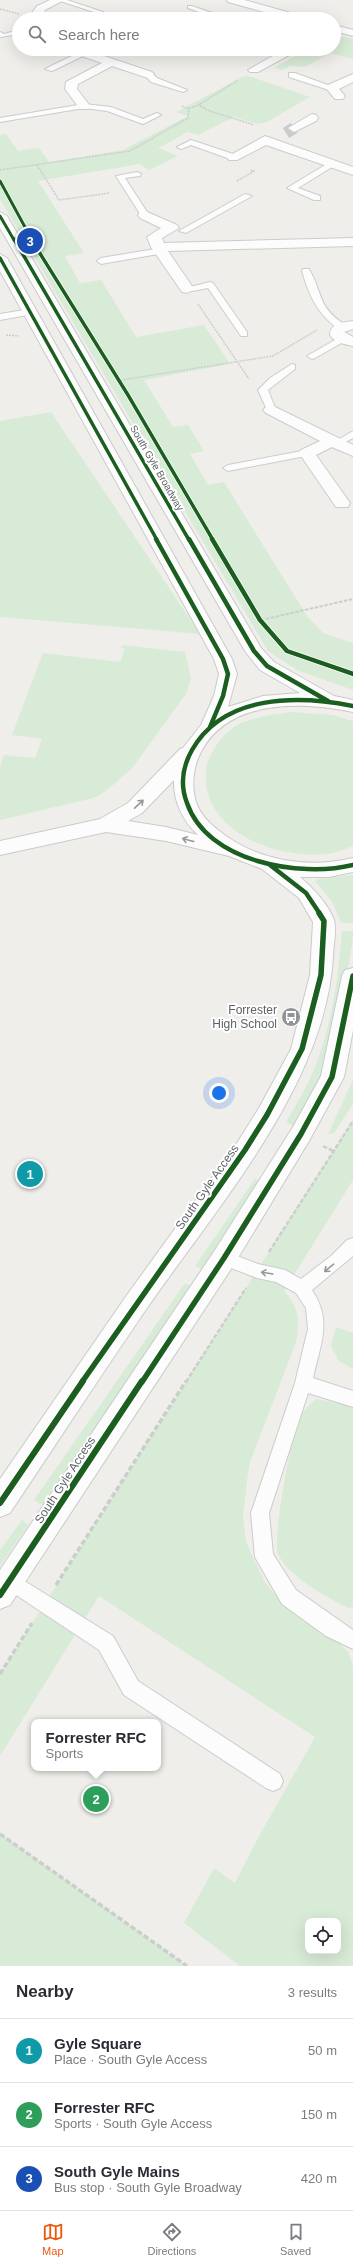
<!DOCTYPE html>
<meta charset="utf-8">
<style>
body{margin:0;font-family:Helvetica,sans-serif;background:#f2f2f3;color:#2b2b33}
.controls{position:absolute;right:12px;bottom:12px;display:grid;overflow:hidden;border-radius:8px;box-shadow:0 4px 16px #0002}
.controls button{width:36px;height:36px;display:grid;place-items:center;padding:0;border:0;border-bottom:1px solid #e1e1e2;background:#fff;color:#2b2b33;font:20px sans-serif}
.you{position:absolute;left:219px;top:1093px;width:14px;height:14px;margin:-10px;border:3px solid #fff;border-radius:50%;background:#1a73e8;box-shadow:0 0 0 6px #1a73e833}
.badge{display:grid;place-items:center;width:26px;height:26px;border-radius:50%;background:#ea580c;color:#fff;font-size:13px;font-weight:700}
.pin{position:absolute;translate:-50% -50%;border:2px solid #fff;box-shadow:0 1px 4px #0006}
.popup{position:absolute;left:31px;top:1719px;width:130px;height:52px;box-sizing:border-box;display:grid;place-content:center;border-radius:8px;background:#fff;filter:drop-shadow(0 1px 3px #0005);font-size:13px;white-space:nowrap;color:#7c7c81}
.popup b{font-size:15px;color:#2b2b33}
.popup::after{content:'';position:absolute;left:50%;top:100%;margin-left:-8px;border:8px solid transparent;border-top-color:#fff}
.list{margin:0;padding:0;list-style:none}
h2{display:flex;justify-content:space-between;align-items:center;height:52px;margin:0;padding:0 16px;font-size:17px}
h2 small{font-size:13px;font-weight:400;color:#7c7c81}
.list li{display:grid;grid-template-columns:26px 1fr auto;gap:12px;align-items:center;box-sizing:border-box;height:64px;padding:0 16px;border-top:1px solid #e1e1e2}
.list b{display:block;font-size:15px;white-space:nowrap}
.list p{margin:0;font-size:13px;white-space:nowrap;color:#7c7c81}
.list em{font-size:13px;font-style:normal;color:#7c7c81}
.icon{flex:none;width:22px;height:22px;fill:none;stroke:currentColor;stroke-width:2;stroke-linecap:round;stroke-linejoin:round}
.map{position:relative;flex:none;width:353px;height:1966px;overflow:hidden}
.search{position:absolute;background:#fff;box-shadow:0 4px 16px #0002;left:12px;right:12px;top:12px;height:44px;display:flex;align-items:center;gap:10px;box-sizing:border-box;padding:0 14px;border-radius:22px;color:#7c7c81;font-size:15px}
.sheet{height:244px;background:#fff}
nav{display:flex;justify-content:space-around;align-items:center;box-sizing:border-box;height:56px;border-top:1px solid #e1e1e2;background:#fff;font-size:11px;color:#7c7c81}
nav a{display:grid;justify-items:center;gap:2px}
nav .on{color:#ea580c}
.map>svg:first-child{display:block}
</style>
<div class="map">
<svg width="353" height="1966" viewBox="0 0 353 1966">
<rect width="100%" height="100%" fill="#efeeea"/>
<path fill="#d8ebd6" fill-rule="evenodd" d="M 338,36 L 353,39 L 353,59 L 330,53 L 305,67 L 290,66 L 282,70 L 274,68 L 307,49 L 334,49 L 334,37 Z
M 246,75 L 310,97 L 267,122 L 258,124 L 234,117 L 198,135 L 188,132 L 158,148 L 178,156 L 149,170 L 140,164 L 38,181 L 84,253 L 65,256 L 80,283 L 101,280 L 136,337 L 204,325 L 230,364 L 144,380 L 173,427 L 188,425 L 204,451 L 190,454 L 208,485 L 224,482 L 307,616 L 323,633 L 353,643 L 353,690 L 297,670 L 268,651 L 0,199 L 0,135 L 6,134 L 18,151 L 39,148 L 49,162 L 123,150 L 188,116 L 176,112 Z
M 51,412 L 200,634 L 0,617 L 0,421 Z
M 122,645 L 185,652 L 191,678 L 186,694 L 133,767 L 113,785 L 100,795 L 90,799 L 0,820 L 0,767 L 4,755 L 35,758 L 42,739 L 12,735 L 43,653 L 120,662 L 125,649 L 121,648 Z
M 291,712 L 333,715 L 353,721 L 353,846 C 345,849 335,853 327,854 C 285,859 221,839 208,794 C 205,782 204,771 209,759 C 213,748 225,733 235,726 C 251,717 273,715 291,712 Z
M 353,875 L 353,923 L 341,923 L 332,902 L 315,881 L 319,879 Z
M 342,931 L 353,931 C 353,943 350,955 348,967 C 340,1023 325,1079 296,1127 L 286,1122 C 294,1108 303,1094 310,1079 C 331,1032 338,982 342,931 Z
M 353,1080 L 353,1104 L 334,1133 L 328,1134 Z
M 353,1120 L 353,1180 L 284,1291 C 299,1306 300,1322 296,1342 L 249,1465 L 243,1515 L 246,1542 L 264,1581 L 277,1597 L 332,1635 L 348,1652 L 353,1665 L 353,1966 L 240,1966 L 184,1923 L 214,1868 L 235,1883 L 257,1840 L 315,1737 L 99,1596 L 0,1756 L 0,1674 ZM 308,1921 L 338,1921 L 338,1951 L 308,1951 Z
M 255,1179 L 264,1183 L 204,1270 L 195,1266 Z
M 185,1283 L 192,1287 L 42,1505 L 34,1500 Z
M 336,1327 L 353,1333 L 353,1369 L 339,1361 L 331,1346 Z
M 316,1399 L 353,1406 L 353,1607 L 349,1608 C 327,1598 289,1577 278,1554 C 272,1541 291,1438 298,1422 C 302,1412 307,1406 316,1399 Z
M 22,1520 L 28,1525 L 0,1566 L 0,1550 Z
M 0,1834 L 187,1966 L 0,1966 Z"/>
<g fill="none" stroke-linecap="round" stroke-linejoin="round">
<path stroke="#cbcbca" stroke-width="12" stroke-dasharray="12 6" stroke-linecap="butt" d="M 286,133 L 294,128"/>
<defs>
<path id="lane" d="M 57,0 L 67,0 L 103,12 L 97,13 Z
M 188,6 L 192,6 L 229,19 L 218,19 L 188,8 Z
M 19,30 L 19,34 L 0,37 L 0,32 L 4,34 Z
M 80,52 L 87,54 L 52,71 L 45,69 Z
M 145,72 L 151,72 L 157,78 L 187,90 L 183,92 L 151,82 L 144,74 Z
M 289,73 L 295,73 L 336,88 L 329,90 L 289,77 Z
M 84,104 L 111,107 L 143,119 L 157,113 L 161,115 L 143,124 L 107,111 L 84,108 L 0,122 L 0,118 Z
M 191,140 L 236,155 L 237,157 L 230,159 L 191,145 L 181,149 L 177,147 Z
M 330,162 L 337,164 L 298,188 L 320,196 L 320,200 L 314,200 L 287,188 Z
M 137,172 L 141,174 L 140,176 L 125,178 L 149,215 L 145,218 L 142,217 L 116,176 Z
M 245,194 L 252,196 L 186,233 L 179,231 Z
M 161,248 L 165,251 L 164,253 L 101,264 L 97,261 L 101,258 Z
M 303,269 L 309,269 C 324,295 316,305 345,325 L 345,329 L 339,329 C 317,314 309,295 302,271 Z
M 210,282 L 213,283 L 247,332 L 247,336 L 241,336 L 208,288 L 187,292 L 182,289 Z
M 30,309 L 35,312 L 33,314 L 0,320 L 0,314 Z
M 342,336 L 347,339 L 345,341 L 315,358 L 312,359 L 307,356 Z
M 292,364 L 295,365 L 295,369 L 268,390 L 276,410 L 271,413 L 268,412 L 258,390 L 270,378 Z
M 353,431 L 353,438 L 336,447 L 331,444 Z
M 307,450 L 311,451 L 311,455 L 228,471 L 223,468 L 228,465 Z
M 353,1238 L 353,1256 L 312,1290 C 333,1321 320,1345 313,1378 L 353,1391 L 353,1407 L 308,1393 L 269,1513 L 273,1554 L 296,1590 L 353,1630 L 353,1649 L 326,1636 L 282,1604 L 255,1557 L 251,1513 L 295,1383 L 308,1329 L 306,1308 L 296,1293 L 276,1282 L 257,1278 L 218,1263 L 216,1258 L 218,1253 L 224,1251 L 258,1264 L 285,1270 L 301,1279 L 331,1256 L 347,1240 Z
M 10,1572 L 113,1636 L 138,1681 L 280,1774 L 283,1781 L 280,1788 L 273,1791 L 266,1788 L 124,1695 L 99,1650 L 4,1587 L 1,1581 L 4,1575 Z"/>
<path id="street" d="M 50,0 L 64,0 L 45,10 L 44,13 L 48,19 L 36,19 L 32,13 L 37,6 Z
M 227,0 L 244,0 L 305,17 L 307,19 L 289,19 L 228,2 Z
M 334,25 L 353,30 L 353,36 L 334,31 Z
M 65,49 L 83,49 L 152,72 L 154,74 L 148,78 L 112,66 L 78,84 L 77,89 L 90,106 L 88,109 L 80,109 L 65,89 L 66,82 L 102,63 L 67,51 Z
M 285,49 L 300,49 L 258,72 L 250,72 L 248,70 Z
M 353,74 L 353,82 L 339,89 L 345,96 L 343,99 L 335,99 L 326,88 L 328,85 Z
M 312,114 L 316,115 L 318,118 L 316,121 L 294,132 L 288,128 Z
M 265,136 L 353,167 L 353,175 L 266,145 L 237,160 L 229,160 L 227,157 Z
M 145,211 L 177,225 L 179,228 L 162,238 L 164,243 L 353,238 L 353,246 L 168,251 L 194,289 L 187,293 L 182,292 L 151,247 L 147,237 L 161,228 L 140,218 L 138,215 L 140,212 Z
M 353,321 L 353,329 L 344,332 L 353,337 L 353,346 C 344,344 335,343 330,335 C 330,323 344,322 353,321 Z
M 271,405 L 353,445 L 353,456 L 332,447 L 316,455 L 350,503 L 348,507 L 336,507 L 299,453 L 301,450 L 320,441 L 266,413 L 263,410 L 266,407 Z"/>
<path id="secondary" d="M 0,212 L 7,216 L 261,648 L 274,662 L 334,696 L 353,700 L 353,712 C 304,702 231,698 202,750 C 193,766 191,785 196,802 C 200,814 209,823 218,830 C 256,861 307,869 353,858 L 353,872 L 329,877 L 300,877 C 312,887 329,905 334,920 C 337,930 333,947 333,957 C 326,1085 215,1209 145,1311 C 99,1378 55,1446 10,1513 L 0,1517 L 0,1479 L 127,1295 L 237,1143 L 259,1108 L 291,1049 L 310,975 L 313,922 L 299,898 L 262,869 L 229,856 L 166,841 L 106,832 L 0,855 L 0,841 L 100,819 L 128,803 L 180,749 L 183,748 L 201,725 L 214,696 L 219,674 L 214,659 L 0,271 L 0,254 L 7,258 L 232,659 L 237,674 L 228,707 L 263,696 L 300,693 L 260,670 L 245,651 L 0,228 ZM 174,780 C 173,801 183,821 198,835 L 166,827 L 128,821 L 142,813 Z
M 353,968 L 353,1030 L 344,1077 L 309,1141 L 233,1266 L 10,1605 L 0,1609 L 0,1570 L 215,1250 L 293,1127 L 321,1076 L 342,976 L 345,970 Z"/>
</defs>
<use href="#lane" stroke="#cbcccc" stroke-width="2"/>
<use href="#street" stroke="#cbcccc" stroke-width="2"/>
<use href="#secondary" stroke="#cacacb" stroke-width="2"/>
<path stroke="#cacfcc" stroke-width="1.5" stroke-dasharray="2 1" stroke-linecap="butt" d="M 0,9 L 19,14
M 200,103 L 200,106 L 207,110 L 254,125
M 189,108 L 197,106 L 238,80
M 37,165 L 59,200 L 110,193
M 0,170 L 130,151 L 188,118 L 189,109 L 182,106
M 237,181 L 254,171 L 250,170
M 0,188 L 4,188
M 198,304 L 249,379
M 6,335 L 19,336
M 121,380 L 273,356 L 317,330"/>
<path stroke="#cacfcc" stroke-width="2" stroke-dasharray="3.5 1.5" stroke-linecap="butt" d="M 261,620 L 353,599"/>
<path stroke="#cacfcc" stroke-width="2.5" stroke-dasharray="4.5 2" stroke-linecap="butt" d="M 323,1146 L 333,1151
M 269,1252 L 353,1121
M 186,1382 L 246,1288"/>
<path stroke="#cacfcc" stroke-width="3.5" stroke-dasharray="5.5 2.5" stroke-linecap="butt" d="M 56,1585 L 186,1381
M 0,1674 L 32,1623
M 0,1834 L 187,1966"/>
<use href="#lane" fill="#fdfcfc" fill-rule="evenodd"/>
<use href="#street" fill="#fdfcfc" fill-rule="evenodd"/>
<use href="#secondary" fill="#fdfcfc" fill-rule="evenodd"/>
<defs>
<path id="cycleway-far4" d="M 0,181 L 32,240
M 0,216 L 14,240"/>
<path id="cycleway-far3" d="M 14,239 L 189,540
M 31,239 L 128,395 L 213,540
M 0,258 L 157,540"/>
<path id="cycleway-far2" d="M 156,539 L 223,659 L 228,674 L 223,696 L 210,727
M 189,539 L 254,651 L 267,666 L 328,701
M 212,539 L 260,620 L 287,651 L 353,674
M 353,706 C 298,695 224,694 192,750 C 183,766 180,785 187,803 C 207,862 300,878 353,865
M 270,865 L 306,893 L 320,914"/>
<path id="cycleway-far1" d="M 82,1382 L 245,1150 L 267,1115 L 302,1049 L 321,975 L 324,921 L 319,913
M 142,1382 L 224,1258 L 301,1134 L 332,1077 L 353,976"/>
<path id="cycleway" d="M 0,1503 L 83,1381
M 0,1595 L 142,1381"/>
</defs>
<use href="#cycleway-far4" stroke="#fff" stroke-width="4.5"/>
<use href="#cycleway-far3" stroke="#fff" stroke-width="5"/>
<use href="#cycleway-far2" stroke="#fff" stroke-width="6"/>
<use href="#cycleway-far1" stroke="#fff" stroke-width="8"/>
<use href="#cycleway" stroke="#fff" stroke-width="9"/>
<use href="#cycleway-far4" stroke="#1b5e20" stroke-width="3"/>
<use href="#cycleway-far3" stroke="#1b5e20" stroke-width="3.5"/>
<use href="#cycleway-far2" stroke="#1b5e20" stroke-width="4.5"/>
<use href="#cycleway-far1" stroke="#1b5e20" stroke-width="5.5"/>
<use href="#cycleway" stroke="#1b5e20" stroke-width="6"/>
</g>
<defs><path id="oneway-shaft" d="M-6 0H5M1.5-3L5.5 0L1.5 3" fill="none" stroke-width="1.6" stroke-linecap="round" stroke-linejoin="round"/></defs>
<g stroke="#96999c">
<use href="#oneway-shaft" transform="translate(139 804) rotate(-43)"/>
<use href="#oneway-shaft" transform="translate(188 840) rotate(-165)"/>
<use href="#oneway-shaft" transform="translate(329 1268) rotate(140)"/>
<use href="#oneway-shaft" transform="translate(267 1273) rotate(-171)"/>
</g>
<defs>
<symbol id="bus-disc" viewBox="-11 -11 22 22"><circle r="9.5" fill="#919496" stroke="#fff"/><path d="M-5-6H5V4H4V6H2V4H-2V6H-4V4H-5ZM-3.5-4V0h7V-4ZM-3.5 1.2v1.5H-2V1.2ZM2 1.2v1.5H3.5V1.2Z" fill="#fff"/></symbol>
</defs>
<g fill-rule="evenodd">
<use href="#bus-disc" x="280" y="1006" width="22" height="22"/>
</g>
<g text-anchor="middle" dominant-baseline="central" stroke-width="4" stroke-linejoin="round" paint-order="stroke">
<g font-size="10" fill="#5f6368" stroke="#fff">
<text transform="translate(157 468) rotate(60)">South Gyle Broadway</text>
</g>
<g font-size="12" fill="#5f6368" stroke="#fff" text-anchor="end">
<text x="277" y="1010">Forrester<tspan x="277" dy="14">High School</tspan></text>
</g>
<g font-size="12" fill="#5f6368" stroke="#fff">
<text transform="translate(207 1187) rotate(-55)">South Gyle Access</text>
<text transform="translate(65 1480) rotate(-57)">South Gyle Access</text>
</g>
</g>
</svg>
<div class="controls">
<button><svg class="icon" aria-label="locate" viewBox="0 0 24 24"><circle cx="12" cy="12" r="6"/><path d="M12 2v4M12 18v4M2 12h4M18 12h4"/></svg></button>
</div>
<div class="you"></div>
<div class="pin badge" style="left:30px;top:1174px;background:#0f9aa8">1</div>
<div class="pin badge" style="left:96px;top:1799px;background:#2e9e5b">2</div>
<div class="popup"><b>Forrester RFC</b>Sports</div>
<div class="pin badge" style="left:30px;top:241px;background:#1a4fb4">3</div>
<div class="search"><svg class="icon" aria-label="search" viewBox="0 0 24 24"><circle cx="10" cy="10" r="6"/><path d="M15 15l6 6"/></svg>Search here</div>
</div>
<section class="sheet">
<h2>Nearby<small>3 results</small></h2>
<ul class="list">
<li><span class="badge" style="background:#0f9aa8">1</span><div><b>Gyle Square</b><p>Place · South Gyle Access</p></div><em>50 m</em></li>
<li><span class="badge" style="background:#2e9e5b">2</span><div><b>Forrester RFC</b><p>Sports · South Gyle Access</p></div><em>150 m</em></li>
<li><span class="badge" style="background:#1a4fb4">3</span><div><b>South Gyle Mains</b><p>Bus stop · South Gyle Broadway</p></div><em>420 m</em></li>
</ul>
</section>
<nav>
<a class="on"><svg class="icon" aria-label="map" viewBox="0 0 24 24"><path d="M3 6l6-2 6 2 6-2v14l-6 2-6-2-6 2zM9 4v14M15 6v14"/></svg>Map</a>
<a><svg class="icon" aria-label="directions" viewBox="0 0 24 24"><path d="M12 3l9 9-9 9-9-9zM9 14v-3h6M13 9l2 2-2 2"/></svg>Directions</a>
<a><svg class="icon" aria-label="saved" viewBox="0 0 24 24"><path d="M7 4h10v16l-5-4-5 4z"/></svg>Saved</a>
</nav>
